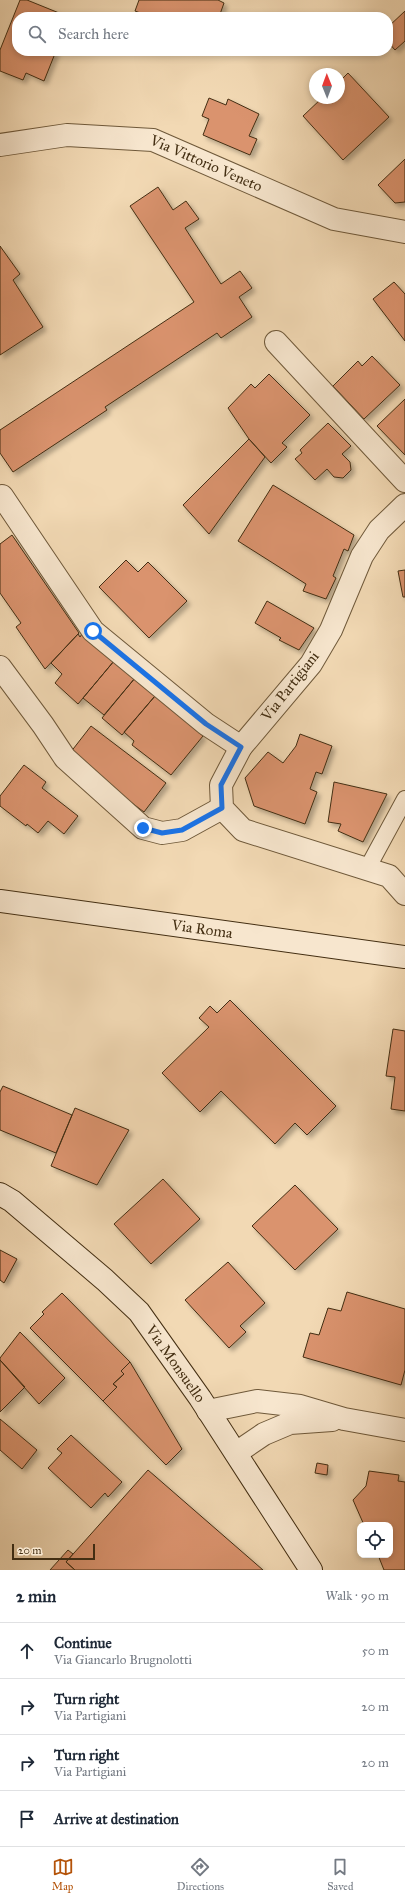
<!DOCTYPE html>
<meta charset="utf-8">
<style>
body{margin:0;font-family:"IM FELL Great Primer",serif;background:#f6f6f7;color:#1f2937}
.controls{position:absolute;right:12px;bottom:12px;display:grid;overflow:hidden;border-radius:8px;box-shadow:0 2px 6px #0003}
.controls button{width:36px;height:36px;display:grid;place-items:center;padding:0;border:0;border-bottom:1px solid #e0e1e3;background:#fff;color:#1f2937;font:20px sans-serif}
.compass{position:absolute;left:309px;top:68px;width:36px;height:36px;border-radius:50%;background:#fff;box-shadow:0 2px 6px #0003;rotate:359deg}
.scale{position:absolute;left:12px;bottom:10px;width:83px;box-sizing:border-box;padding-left:4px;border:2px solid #432e12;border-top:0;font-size:11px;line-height:14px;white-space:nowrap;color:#432e12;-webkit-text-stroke:3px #f7e6ce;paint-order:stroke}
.stop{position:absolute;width:12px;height:12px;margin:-9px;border:3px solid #1a73e8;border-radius:50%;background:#fff}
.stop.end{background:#1a73e8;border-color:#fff;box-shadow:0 1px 4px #0008}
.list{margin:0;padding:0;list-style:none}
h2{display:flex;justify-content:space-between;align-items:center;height:52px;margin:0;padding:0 16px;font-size:17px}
h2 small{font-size:13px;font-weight:400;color:#747a83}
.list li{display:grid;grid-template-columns:26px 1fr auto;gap:12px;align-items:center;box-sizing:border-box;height:56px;padding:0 16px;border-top:1px solid #e0e1e3}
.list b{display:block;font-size:15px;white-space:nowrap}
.list p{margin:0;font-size:13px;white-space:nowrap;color:#747a83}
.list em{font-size:13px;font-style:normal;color:#747a83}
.icon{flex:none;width:22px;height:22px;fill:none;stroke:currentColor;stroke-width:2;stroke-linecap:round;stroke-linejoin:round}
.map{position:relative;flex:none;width:405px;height:1570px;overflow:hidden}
.search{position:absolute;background:#fff;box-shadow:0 2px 6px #0003;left:12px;right:12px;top:12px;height:44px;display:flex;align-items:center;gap:10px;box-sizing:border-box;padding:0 14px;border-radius:16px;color:#747a83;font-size:15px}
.sheet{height:276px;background:#fff}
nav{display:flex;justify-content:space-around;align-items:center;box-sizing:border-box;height:56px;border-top:1px solid #e0e1e3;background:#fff;font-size:11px;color:#747a83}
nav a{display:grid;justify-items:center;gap:2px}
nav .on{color:#b45309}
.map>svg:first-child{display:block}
</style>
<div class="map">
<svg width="405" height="1570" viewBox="0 0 405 1570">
<defs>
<filter id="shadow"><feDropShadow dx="3.5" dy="3.5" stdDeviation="2" flood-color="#0004"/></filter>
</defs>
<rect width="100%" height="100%" fill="#f2d9b4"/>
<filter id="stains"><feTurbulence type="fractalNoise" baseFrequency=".005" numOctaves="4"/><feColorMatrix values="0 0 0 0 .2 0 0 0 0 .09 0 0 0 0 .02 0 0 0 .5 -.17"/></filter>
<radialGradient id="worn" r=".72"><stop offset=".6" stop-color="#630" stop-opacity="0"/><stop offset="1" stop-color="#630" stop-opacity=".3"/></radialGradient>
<path fill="#da936e" stroke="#432e12" filter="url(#shadow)" d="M 20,0 L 27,0 L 69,17 L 17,17 L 17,51 L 56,51 L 44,81 L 26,73 L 23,80 L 0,71 L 0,50 Z
M 139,0 L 218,0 L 224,3 L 219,17 L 151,17 L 135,11 Z
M 405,11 L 405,41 L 395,50 L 388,42 L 388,27 Z
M 348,73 L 389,117 L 343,160 L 303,116 L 322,98 L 339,98 L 339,82 Z
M 209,98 L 226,105 L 228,99 L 259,114 L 249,136 L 257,139 L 250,155 L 203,135 L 209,119 L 202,116 Z
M 405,159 L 405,202 L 395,203 L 378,185 Z
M 158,187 L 173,210 L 186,201 L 199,219 L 185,228 L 221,284 L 240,271 L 252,288 L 239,297 L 252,317 L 221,338 L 217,333 L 105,407 L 107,410 L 13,472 L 0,453 L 0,430 L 194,302 L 130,206 Z
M 0,246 L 20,274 L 13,280 L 43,327 L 0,355 Z
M 394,282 L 405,294 L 405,341 L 373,299 Z
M 372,356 L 400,385 L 364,419 L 333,386 L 358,361 L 362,366 Z
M 269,374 L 310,415 L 282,443 L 287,447 L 271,463 L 249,439 L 228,408 L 251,384 L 255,388 Z
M 405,399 L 405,455 L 377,426 Z
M 328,423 L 351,446 L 342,454 L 350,462 L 351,470 L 343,478 L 334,477 L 327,469 L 315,480 L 295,459 L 302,453 L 300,450 Z
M 249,439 L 265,457 L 209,534 L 183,505 Z
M 273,485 L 354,535 L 348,551 L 344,549 L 333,576 L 336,578 L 326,599 L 303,591 L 306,584 L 238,541 Z
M 12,535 L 79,633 L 45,669 L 16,627 L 21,623 L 0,593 L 0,544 Z
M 126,560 L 138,572 L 148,562 L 187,601 L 149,638 L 99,587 Z
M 405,570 L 405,597 L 403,597 L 398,571 Z
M 267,601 L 314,628 L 299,650 L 279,640 L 281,638 L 255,623 Z
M 78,634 L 80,637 L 82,634 L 114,661 L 78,704 L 55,683 L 62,674 L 51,663 Z
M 114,661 L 135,678 L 104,715 L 83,698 Z
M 135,678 L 155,696 L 122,735 L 102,718 Z
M 155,696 L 203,736 L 171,775 L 132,745 L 134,741 L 124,732 Z
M 91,726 L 166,783 L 144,812 L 108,785 L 109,783 L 70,753 Z
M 300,734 L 332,746 L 322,774 L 316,772 L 310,789 L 317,792 L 305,824 L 254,806 L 245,778 L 268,752 L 283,763 L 296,746 Z
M 24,765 L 46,782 L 42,788 L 78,816 L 64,834 L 48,821 L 38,833 L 27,824 L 26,826 L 0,806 L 0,796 Z
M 334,782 L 387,794 L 363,842 L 338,831 L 341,824 L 328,822 Z
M 230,1000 L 336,1106 L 307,1135 L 295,1123 L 275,1144 L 221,1091 L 200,1112 L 162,1073 L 209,1027 L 199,1018 L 210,1006 L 217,1013 Z
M 393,1029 L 405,1031 L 405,1111 L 391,1109 L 395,1077 L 386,1076 Z
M 3,1086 L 72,1115 L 56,1153 L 0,1130 L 0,1092 Z
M 75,1108 L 129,1130 L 97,1185 L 51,1166 Z
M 163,1179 L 200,1219 L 151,1264 L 114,1224 Z
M 295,1185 L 338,1229 L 295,1270 L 252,1226 Z
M 0,1250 L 17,1259 L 4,1283 L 0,1280 Z
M 228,1262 L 265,1303 L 240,1326 L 246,1332 L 229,1348 L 185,1300 Z
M 347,1292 L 405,1309 L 405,1370 L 401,1385 L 303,1357 L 310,1333 L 319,1335 L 328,1308 L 341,1311 Z
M 62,1293 L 130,1362 L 121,1371 L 124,1374 L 113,1384 L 117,1387 L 103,1401 L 30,1328 L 44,1314 L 42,1312 Z
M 20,1332 L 65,1378 L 39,1404 L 0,1360 L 0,1358 Z
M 0,1360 L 25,1387 L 0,1412 Z
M 130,1362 L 182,1449 L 166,1465 L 103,1401 L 117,1387 L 113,1384 L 124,1374 L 121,1371 Z
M 0,1419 L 37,1450 L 22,1469 L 0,1450 Z
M 71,1435 L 122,1482 L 108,1497 L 105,1493 L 91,1508 L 48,1468 L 62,1453 L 57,1449 Z
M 317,1463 L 328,1465 L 327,1475 L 315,1473 Z
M 148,1470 L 263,1570 L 75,1570 L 66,1562 Z
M 369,1471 L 399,1475 L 398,1481 L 405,1482 L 405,1570 L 384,1570 L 378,1555 L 390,1555 L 390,1525 L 364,1525 L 353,1500 L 366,1486 Z
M 68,1550 L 73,1554 L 66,1562 L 75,1570 L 50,1570 Z"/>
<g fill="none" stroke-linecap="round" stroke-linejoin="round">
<defs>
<path id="lane" d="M 367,869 L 405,799"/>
<g id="street">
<path id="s1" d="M 0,145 L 67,135 L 153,140 L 334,219 L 405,232"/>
<path d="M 276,342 L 405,481"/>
<path d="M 2,496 L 93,631 L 206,724 L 241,747"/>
<path d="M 405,505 L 379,530 L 362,556 L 331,630 L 311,664 L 241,747 L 221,785 L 222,808 L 243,830 L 389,876 L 405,894"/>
<path d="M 0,667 L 43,725 L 65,758 L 143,828 L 162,833 L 182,830 L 222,808"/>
<path d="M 208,1411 L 257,1401 L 300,1406 L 344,1419 L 405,1430"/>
<path d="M 236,1453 L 264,1434 L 290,1423 L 332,1420"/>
</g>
<g id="secondary">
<path id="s2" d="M 0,901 L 405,957"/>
<path id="s3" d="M 0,1194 L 12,1201 L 105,1280 L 139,1312 L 200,1398 L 311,1570"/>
</g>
</defs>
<use href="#lane" stroke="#6f593a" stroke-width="18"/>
<use href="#street" stroke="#6f593a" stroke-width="24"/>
<use href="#secondary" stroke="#432e12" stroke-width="24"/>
<use href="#lane" stroke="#f7e6ce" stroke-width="16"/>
<use href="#street" stroke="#f7e6ce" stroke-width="22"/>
<use href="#secondary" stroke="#f7e6ce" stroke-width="22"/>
</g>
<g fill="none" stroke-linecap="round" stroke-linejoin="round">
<path stroke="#1a73e8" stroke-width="5" d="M 93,631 L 206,724 L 241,747 L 221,785 L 222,808 L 182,830 L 162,833 L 143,828"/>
</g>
<g text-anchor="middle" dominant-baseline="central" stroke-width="3" stroke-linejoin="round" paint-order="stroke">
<g font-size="15" fill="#432e12" stroke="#f7e6ce">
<text stroke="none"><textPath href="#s1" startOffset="212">Via Vittorio Veneto</textPath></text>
<text transform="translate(290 686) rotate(-52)">Via Partigiani</text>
<text stroke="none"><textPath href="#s2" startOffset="204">Via Roma</textPath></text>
<text stroke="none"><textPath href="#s3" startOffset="246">Via Monsuello</textPath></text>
</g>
</g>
<rect width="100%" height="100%" filter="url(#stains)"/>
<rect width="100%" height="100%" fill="url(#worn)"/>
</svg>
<div class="controls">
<button><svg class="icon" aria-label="locate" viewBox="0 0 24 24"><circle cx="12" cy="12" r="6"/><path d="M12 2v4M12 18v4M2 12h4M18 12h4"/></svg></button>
</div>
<svg class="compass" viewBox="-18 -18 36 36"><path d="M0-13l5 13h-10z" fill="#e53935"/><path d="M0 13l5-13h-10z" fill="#747a83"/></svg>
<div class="scale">20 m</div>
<div class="stop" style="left:93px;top:631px"></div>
<div class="stop end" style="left:143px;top:828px"></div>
<div class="search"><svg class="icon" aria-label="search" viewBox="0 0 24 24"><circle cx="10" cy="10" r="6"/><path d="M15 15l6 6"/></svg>Search here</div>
</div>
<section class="sheet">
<h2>2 min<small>Walk · 90 m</small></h2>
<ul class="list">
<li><svg class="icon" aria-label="ahead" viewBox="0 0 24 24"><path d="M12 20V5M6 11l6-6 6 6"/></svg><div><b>Continue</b><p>Via Giancarlo Brugnolotti</p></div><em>50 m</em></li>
<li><svg class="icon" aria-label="right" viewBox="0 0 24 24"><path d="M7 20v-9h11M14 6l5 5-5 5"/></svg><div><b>Turn right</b><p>Via Partigiani</p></div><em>20 m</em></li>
<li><svg class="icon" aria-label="right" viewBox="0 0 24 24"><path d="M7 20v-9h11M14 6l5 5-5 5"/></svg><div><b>Turn right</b><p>Via Partigiani</p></div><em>20 m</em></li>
<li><svg class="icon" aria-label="arrive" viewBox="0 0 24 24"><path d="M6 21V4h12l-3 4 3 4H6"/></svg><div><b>Arrive at destination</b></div></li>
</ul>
</section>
<nav>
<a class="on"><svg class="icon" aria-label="map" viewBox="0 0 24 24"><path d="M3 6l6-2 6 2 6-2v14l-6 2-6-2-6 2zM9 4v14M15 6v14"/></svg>Map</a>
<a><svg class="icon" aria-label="directions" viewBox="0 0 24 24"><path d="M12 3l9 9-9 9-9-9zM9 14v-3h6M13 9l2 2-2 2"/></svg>Directions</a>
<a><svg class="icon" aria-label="saved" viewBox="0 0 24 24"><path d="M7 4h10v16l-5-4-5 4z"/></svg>Saved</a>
</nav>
